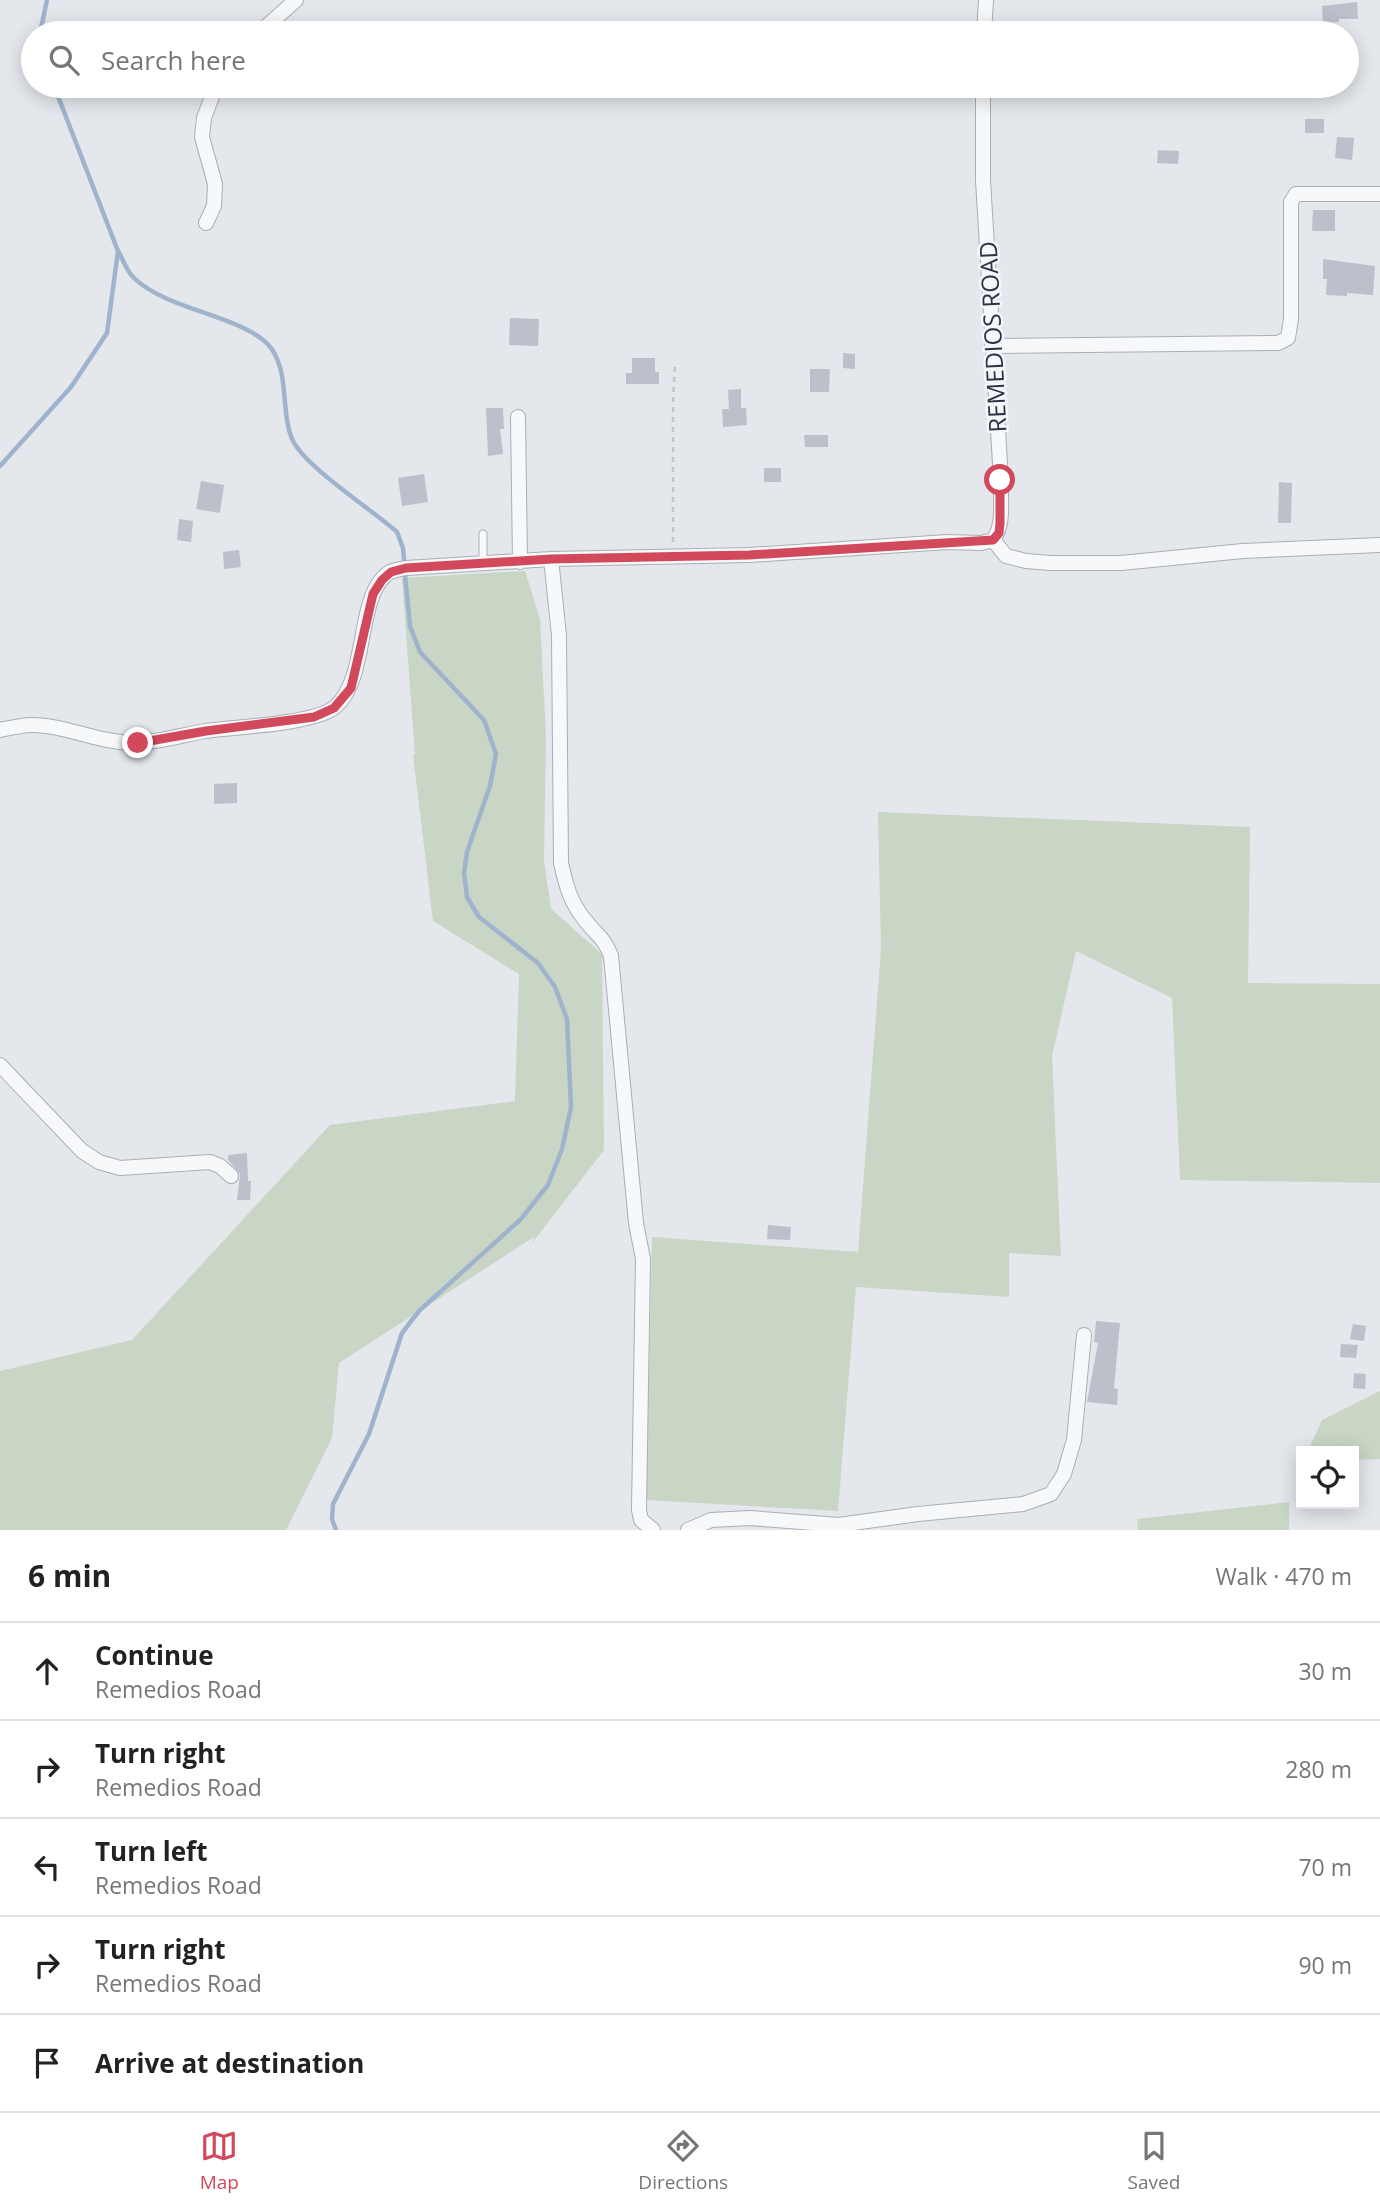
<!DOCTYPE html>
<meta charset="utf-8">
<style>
body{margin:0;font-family:"Open Sans",sans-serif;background:#f2f2f2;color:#222}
.controls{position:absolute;right:21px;bottom:21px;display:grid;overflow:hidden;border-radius:0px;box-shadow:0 4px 18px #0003}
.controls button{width:63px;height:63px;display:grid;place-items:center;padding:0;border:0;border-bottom:2px solid #e0e0e0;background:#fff;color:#222;font:35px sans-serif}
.stop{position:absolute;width:21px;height:21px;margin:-16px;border:5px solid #d1495b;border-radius:50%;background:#fff}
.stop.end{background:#d1495b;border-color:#fff;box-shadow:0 2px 7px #0008}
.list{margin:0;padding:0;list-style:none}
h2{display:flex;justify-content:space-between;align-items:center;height:91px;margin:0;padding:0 28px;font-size:30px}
h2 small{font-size:23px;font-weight:400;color:#767676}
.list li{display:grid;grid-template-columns:46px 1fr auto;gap:21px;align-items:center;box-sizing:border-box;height:98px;padding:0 28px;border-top:2px solid #e0e0e0}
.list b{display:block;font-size:26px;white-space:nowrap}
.list p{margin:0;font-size:23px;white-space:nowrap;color:#767676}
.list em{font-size:23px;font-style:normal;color:#767676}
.icon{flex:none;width:38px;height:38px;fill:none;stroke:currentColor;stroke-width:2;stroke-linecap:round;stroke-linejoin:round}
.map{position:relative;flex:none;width:1380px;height:1530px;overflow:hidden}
.search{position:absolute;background:#fff;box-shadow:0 4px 18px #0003;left:21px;right:21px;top:21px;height:77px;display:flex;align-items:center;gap:18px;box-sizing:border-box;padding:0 24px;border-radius:38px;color:#767676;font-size:26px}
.sheet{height:581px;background:#fff}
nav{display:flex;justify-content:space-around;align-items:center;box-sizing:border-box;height:98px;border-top:2px solid #e0e0e0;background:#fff;font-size:19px;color:#767676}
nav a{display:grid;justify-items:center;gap:4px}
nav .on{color:#d1495b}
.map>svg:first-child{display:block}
</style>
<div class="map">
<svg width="1380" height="1530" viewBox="0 0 1380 1530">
<rect width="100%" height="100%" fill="#e4e7ec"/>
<path fill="#c9d6c5" d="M 525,571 L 540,619 L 546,735 L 544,860 L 551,909 L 602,954 L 604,1150 L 532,1243 L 534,1237 L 339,1363 L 332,1438 L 286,1530 L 0,1530 L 0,1371 L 132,1340 L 330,1125 L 515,1101 L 519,974 L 433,921 L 413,755 L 415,755 L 402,578 Z
M 878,812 L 1250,827 L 1248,983 L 1380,984 L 1380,1183 L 1180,1180 L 1172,998 L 1076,951 L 1052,1056 L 1061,1256 L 1009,1253 L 1009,1297 L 856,1287 L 838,1511 L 646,1500 L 652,1237 L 858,1252 L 881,949 Z
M 1380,1391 L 1380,1459 L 1354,1460 L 1354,1451 L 1308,1451 L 1322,1420 Z
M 1289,1502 L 1289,1530 L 1138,1530 L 1137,1519 Z"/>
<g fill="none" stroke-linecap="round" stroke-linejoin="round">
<path stroke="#9fb4cc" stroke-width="4.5" d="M 40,33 L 47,0
M 118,251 C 123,259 127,272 134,278 C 168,311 246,316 271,348 C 290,374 280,413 293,441 C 307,468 371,509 397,532 L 403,548 L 404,560
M 0,466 L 71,387 L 107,333 L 118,251 L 54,86
M 336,1530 L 332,1519 L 333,1504 L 369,1434 L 402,1333 L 419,1311 L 520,1220 L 548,1185 L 562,1149 L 571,1107 L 567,1019 L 555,987 L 538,963 L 479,917 L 467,897 L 464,873 L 467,852 L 490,786 L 496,754 L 484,720 L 420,652 L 410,626 L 405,575"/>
</g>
<path fill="#bbc0ca" d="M 1357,2 L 1358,19 L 1339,19 L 1339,22 L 1323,23 L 1322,6 Z
M 1305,119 L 1324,119 L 1324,133 L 1305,133 Z
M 1337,137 L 1354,138 L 1352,160 L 1335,158 Z
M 1158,150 L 1179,151 L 1178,164 L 1157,163 Z
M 1313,210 L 1335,210 L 1335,231 L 1312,231 Z
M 1323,259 L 1375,266 L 1373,295 L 1347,293 L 1347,296 L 1326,295 L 1327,279 L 1323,279 Z
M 510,318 L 539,319 L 538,346 L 509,345 Z
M 843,353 L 855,354 L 855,369 L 843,368 Z
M 632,358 L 655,358 L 655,372 L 659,372 L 659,384 L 626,384 L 626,373 L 632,373 Z
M 810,369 L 830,369 L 829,392 L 810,392 Z
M 741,389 L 741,408 L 746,408 L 747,425 L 723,427 L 722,409 L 729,409 L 728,390 Z
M 486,408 L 503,408 L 504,429 L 500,429 L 503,454 L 488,456 Z
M 804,435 L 828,435 L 828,447 L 805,447 Z
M 764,468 L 781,468 L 781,482 L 764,482 Z
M 424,474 L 428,502 L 402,506 L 398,478 Z
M 201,481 L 224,485 L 220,513 L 196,509 Z
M 1279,482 L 1292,483 L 1291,523 L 1278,523 Z
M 179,519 L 193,521 L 191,542 L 177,540 Z
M 239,550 L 241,567 L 224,569 L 223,552 Z
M 237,783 L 237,803 L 214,804 L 214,784 Z
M 247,1153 L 248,1181 L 251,1181 L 250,1200 L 237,1200 L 240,1174 L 228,1160 L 228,1155 Z
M 768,1225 L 791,1227 L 790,1240 L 767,1239 Z
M 1096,1321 L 1120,1323 L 1114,1388 L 1118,1389 L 1117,1405 L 1087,1402 L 1098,1343 L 1094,1342 Z
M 1353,1324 L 1366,1326 L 1364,1341 L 1350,1339 Z
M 1341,1344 L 1358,1345 L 1356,1358 L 1340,1357 Z
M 1354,1373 L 1366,1374 L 1365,1389 L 1353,1388 Z"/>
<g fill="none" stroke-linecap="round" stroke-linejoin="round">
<defs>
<path id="lane" d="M 483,563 L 483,534"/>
<path id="street" d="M 259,33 L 296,0
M 984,33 L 986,0
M 206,223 L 214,206 L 215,184 L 202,137 L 204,118 L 216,86
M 992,346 L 1278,343 L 1288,338 L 1291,319 L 1291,202 L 1296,194 L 1380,194
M 518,417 L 520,562
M 993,540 L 1006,556 L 1026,561 L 1051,563 L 1121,563 L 1243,551 L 1380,545
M 551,559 L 559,635 L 561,863 C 566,885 570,902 585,920 C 596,935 604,937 611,956 L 636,1223 L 643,1259 L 639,1510 L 641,1520 L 653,1530
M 0,730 C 10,728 21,725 32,725 C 67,725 101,744 137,743 C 159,742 183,735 205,731 C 234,727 315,724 335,707 C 370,677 355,593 390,572 C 395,570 401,569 406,568 L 551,559 L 749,555 L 948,542 L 981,543 L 993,540 C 1005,524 1000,499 1001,480 L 983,180 L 983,86
M 0,1065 L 82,1151 L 99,1162 L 120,1168 L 210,1162 L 220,1166 L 231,1176
M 688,1530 L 711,1520 L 750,1518 L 839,1525 L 918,1514 L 1023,1504 L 1051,1494 L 1064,1474 L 1074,1440 L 1084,1335"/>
</defs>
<use href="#lane" stroke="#a9aeb7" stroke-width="9"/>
<use href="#street" stroke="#a9aeb7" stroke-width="16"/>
<path stroke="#c2c5cb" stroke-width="2.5" stroke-dasharray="5 5" stroke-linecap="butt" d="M 673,542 L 673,402 L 675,364"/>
<use href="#lane" stroke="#f7f8fa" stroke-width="7"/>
<use href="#street" stroke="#f7f8fa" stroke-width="14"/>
</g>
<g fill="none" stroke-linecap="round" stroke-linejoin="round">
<path stroke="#d1495b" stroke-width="9" d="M 138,743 L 206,731 L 314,717 L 334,708 L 351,688 L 373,594 L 382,580 L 391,572 L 406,568 L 551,559 L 749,555 L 993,540 L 999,533 L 1000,523 L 1000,480"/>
</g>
<g text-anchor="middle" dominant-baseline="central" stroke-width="5" stroke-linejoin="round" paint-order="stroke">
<g font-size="24" fill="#2b3445" stroke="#f4f6f9">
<text transform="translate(992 337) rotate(-93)">REMEDIOS ROAD</text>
</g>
</g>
</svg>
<div class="controls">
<button><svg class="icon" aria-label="locate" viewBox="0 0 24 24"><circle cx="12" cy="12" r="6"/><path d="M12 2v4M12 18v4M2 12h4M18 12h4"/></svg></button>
</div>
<div class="stop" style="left:1000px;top:480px"></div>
<div class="stop end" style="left:138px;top:743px"></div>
<div class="search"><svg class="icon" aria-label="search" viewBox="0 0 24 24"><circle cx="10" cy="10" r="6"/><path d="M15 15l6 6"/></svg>Search here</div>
</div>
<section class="sheet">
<h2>6 min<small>Walk · 470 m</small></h2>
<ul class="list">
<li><svg class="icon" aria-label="ahead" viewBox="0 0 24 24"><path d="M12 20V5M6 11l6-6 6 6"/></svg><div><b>Continue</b><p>Remedios Road</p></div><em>30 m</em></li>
<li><svg class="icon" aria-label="right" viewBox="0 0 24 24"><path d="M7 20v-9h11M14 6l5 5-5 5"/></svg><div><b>Turn right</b><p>Remedios Road</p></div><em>280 m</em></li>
<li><svg class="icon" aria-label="left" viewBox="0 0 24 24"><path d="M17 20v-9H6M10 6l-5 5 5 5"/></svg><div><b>Turn left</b><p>Remedios Road</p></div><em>70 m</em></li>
<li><svg class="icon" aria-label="right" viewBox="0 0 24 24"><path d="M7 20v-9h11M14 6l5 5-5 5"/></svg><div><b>Turn right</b><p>Remedios Road</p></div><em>90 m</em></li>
<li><svg class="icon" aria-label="arrive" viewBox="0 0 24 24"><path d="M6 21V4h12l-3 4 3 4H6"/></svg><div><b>Arrive at destination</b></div></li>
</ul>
</section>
<nav>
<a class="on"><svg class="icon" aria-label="map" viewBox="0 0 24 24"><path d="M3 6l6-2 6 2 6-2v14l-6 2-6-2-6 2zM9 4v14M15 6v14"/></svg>Map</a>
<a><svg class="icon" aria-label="directions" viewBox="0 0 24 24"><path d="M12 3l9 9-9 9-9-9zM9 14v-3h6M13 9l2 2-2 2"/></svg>Directions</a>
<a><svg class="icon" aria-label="saved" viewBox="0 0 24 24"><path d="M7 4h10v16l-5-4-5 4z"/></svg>Saved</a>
</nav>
